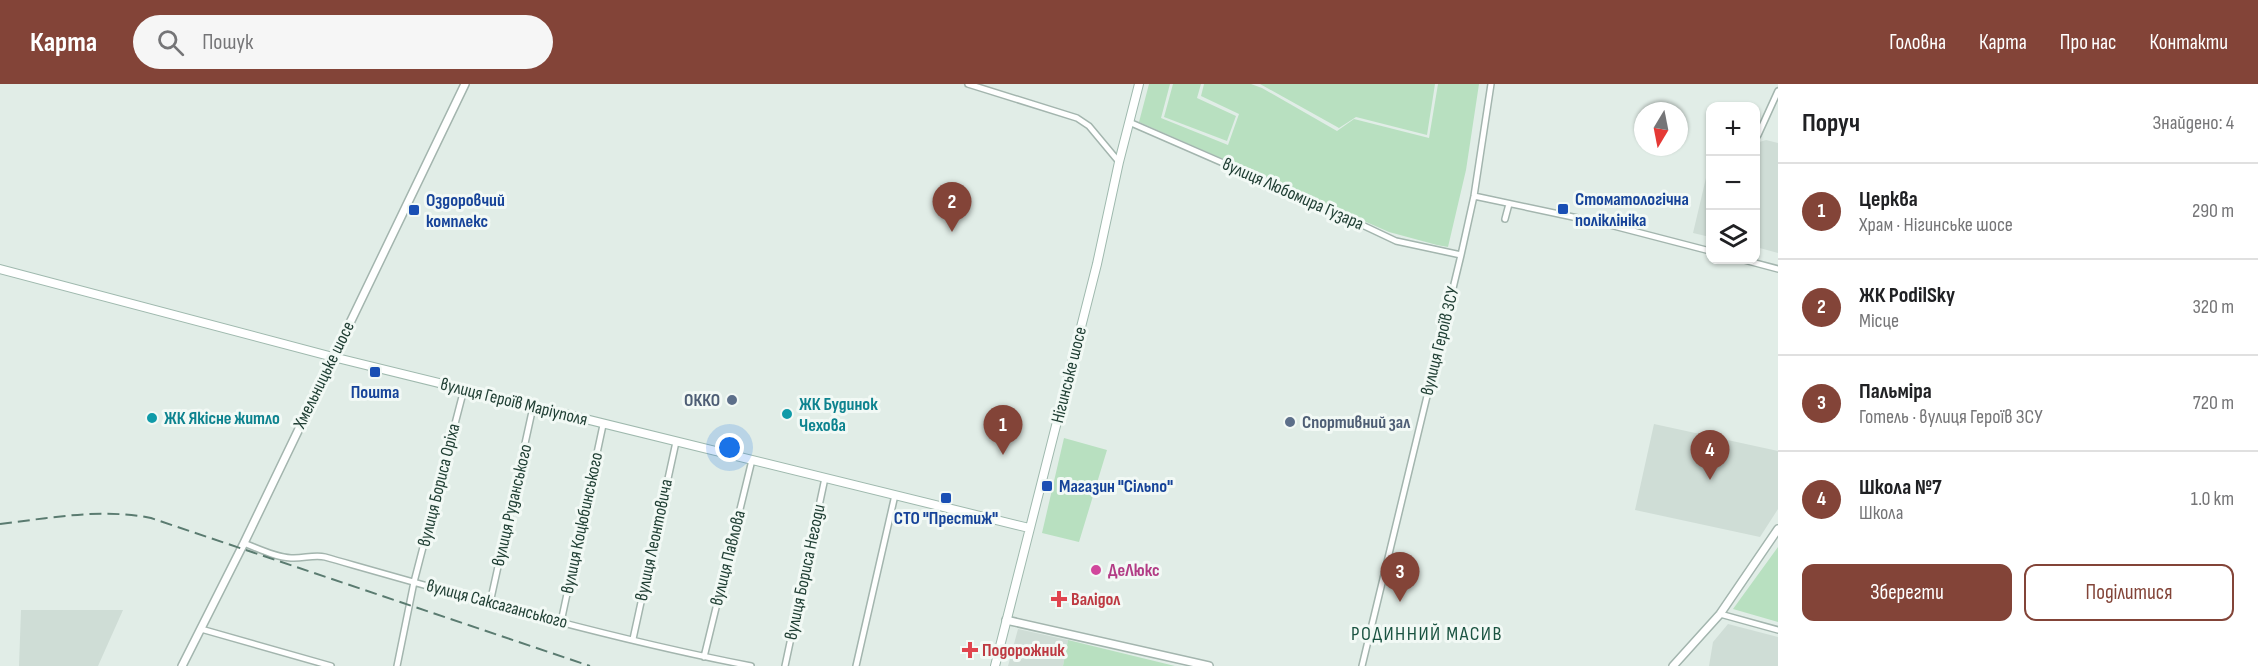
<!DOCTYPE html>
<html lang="uk">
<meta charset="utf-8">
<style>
body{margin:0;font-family:"Sofia Sans Condensed",sans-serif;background:#f6f6f6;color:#202124}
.controls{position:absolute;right:18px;top:18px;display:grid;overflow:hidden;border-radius:12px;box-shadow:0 2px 4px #0004}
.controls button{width:54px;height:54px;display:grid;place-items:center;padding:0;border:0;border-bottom:2px solid #e0e0e0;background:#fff;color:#202124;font:30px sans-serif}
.compass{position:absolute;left:1634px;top:18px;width:54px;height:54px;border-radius:50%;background:#fff;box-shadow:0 2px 4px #0004;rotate:190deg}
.you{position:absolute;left:730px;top:364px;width:21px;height:21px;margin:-15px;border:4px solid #fff;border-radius:50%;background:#1a73e8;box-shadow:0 0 0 9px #1a73e833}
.badge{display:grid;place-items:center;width:39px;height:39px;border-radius:50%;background:#834438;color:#fff;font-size:20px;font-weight:700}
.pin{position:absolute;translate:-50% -50px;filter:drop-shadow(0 2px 3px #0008)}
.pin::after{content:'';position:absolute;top:32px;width:21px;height:18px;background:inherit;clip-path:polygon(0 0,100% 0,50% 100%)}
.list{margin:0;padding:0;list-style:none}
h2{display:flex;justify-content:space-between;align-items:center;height:78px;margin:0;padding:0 24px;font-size:26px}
h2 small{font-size:20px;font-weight:400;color:#757577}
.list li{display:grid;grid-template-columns:39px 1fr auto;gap:18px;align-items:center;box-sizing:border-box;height:96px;padding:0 24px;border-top:2px solid #e0e0e0}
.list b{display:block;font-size:22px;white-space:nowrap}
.list p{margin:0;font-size:20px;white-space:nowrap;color:#757577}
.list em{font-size:20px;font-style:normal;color:#757577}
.actions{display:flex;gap:12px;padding:18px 24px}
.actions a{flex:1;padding:14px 0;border:2px solid #834438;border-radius:12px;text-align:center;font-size:21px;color:#834438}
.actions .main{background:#834438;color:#fff}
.icon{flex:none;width:33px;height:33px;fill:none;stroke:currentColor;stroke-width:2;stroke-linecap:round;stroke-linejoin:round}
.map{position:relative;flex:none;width:1778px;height:582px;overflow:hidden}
header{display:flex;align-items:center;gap:36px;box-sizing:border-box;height:84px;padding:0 30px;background:#834438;color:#fff}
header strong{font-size:28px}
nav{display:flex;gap:33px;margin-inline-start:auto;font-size:21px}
.search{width:420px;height:54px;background:#f6f6f6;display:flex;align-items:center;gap:15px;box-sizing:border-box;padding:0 21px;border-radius:33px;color:#757577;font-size:22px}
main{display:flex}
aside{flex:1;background:#fff}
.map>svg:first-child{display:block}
</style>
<header>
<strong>Карта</strong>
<div class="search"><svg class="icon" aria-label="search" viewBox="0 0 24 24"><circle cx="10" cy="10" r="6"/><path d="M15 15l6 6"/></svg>Пошук</div>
<nav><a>Головна</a><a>Карта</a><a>Про нас</a><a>Контакти</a></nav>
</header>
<main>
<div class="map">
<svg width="1778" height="582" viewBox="0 0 1778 582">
<rect width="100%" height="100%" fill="#e1ede7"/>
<path fill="#cfddd6" d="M 1766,56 L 1778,59 L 1778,169 L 1756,163 L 1756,59 Z
M 1710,77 L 1710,153 L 1693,149 Z
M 1654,340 L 1778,367 L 1778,425 L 1760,453 L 1635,426 Z
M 21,526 L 123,526 L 98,582 L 19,582 Z
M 1728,540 L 1778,553 L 1778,582 L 1709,582 L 1713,558 Z
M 1018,545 L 1068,556 L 1063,582 L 1008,582 Z"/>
<path fill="#b8e0c0" d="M 1149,0 L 1170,0 L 1161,34 L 1228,61 L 1239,30 L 1201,12 L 1204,0 L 1251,0 L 1262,4 L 1337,47 L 1354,35 L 1429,54 L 1438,0 L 1479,0 L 1466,86 L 1448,163 L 1437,161 L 1389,148 L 1139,38 Z
M 1173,0 L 1201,0 L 1197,14 L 1236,32 L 1227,57 L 1164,33 Z
M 1260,0 L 1435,0 L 1427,51 L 1356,33 L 1339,44 Z
M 1064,354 L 1107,366 L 1079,458 L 1042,449 Z
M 1778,463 L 1778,538 L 1733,525 Z
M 1068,556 L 1175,582 L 1063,582 Z"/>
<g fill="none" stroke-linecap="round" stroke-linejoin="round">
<defs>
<path id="minor" d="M 968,0 L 1077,34 L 1089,42 L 1119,78
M 1129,38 L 1324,123 L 1396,157 L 1461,171
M 1758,51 L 1778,7
M 1474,112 L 1606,140 L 1710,167
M 1505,135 L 1509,120
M 1744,176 L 1778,185
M 244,459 C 259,465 275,473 291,474 C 303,475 314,470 325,473 C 466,513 607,554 751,582
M 490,519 L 533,323
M 1720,530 L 1778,546
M 561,538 L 603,341
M 201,545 L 331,582
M 633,555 L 676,358
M 704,573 L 752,376
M 397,582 L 414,498 L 464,305
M 785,582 L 825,394
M 856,582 L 895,411
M 1362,582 L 1461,171 L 1474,112 L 1491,0"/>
<path id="tertiary" d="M 1006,536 L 1209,582
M 182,582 L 244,459 L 465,0
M 1673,582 L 1720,530 L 1778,445"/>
<path id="secondary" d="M 0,185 L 333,273 L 1029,444
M 995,582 L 1097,180 L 1119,78 L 1139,0"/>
</defs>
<use href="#minor" stroke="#a3b5ae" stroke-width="8"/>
<use href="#tertiary" stroke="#a3b5ae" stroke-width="10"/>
<use href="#secondary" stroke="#9fb9ae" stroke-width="10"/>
<use href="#minor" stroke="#fff" stroke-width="5"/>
<use href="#tertiary" stroke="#fff" stroke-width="7"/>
<use href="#secondary" stroke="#fff" stroke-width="8"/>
<path stroke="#5a7b70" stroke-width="2" stroke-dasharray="12 6" stroke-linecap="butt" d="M 0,440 C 50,434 101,424 151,434 L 590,582"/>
</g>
<g fill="#1a4fb4" stroke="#f2f9f5" stroke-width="2">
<rect x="1557" y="119" width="12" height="12" rx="3"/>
<rect x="408" y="120" width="12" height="12" rx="3"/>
<rect x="369" y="282" width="12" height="12" rx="3"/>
<rect x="1041" y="396" width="12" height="12" rx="3"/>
<rect x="940" y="408" width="12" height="12" rx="3"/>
</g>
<g fill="#5c6f8a" stroke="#f2f9f5" stroke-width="2">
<circle cx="732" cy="316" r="6"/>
<circle cx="1290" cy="338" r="6"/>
</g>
<g fill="#0f9aa8" stroke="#f2f9f5" stroke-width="2">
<circle cx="787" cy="330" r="6"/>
<circle cx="152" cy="334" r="6"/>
</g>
<circle fill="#d1479c" stroke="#f2f9f5" stroke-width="2" cx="1096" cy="486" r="6"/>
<g fill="#e0444e" stroke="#f2f9f5" stroke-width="2">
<path d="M1056 506h6v6h6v6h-6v6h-6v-6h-6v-6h6z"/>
<path d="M967 557h6v6h6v6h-6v6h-6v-6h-6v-6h6z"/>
</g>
<g text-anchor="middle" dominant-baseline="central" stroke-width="6" stroke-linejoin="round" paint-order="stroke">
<g font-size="18" fill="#203f34" stroke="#f2f9f5">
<text transform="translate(1293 110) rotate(24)">вулиця Любомира Гузара</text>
<text transform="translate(1440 257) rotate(-76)">вулиця Героїв ЗСУ</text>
<text transform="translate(324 291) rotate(-64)">Хмельницьке шосе</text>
<text transform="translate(1069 291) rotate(-76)">Нігинське шосе</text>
<text transform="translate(514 318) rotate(14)">вулиця Героїв Маріуполя</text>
<text transform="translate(439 401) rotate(-76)">вулиця Бориса Оріха</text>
<text transform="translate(512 421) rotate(-77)">вулиця Руданського</text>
<text transform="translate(582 439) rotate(-78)">вулиця Коцюбинського</text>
<text transform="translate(654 456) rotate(-78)">вулиця Леонтовича</text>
<text transform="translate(728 474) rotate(-76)">вулиця Павлова</text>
<text transform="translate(805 488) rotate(-78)">вулиця Бориса Негоди</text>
<text transform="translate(497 520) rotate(15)">вулиця Саксаганського</text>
</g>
<g font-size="18" font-weight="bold" fill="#164399" stroke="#f2f9f5" text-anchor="start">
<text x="1575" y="115">Стоматологічна<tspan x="1575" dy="21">поліклініка</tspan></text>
<text x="426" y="116">Оздоровчий<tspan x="426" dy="21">комплекс</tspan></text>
<text x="375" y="308" text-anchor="middle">Пошта</text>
<text x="1059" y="402">Магазин "Сільпо"</text>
<text x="946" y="434" text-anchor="middle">СТО "Престиж"</text>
</g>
<g font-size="18" font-weight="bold" fill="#4e5e75" stroke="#f2f9f5" text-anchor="end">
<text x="720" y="316">ОККО</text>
<text x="1302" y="338" text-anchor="start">Спортивний зал</text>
</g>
<g font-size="18" font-weight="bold" fill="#0d838f" stroke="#f2f9f5" text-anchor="start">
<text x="799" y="320">ЖК Будинок<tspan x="799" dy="21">Чехова</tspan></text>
<text x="164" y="334">ЖК Якісне житло</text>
</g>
<g font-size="18" font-weight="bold" fill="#b23c85" stroke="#f2f9f5" text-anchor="start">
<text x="1108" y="486">ДеЛюкс</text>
</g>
<g font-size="18" font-weight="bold" fill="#be3a42" stroke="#f2f9f5" text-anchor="start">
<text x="1071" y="515">Валідол</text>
<text x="982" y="566">Подорожник</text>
</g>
<g font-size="20" letter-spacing="1.5" fill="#1a5341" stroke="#f2f9f5">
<text x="1427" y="550">РОДИННИЙ МАСИВ</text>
</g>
</g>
</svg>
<div class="controls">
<button>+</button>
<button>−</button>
<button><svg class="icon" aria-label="layers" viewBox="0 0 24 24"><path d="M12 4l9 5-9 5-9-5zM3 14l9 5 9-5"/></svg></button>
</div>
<svg class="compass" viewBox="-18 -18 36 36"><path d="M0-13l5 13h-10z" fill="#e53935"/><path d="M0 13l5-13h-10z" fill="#757577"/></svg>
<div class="you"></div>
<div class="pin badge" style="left:1003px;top:371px">1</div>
<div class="pin badge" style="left:952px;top:148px">2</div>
<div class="pin badge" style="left:1400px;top:518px">3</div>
<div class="pin badge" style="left:1710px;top:396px">4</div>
</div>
<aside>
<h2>Поруч<small>Знайдено: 4</small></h2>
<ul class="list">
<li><span class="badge">1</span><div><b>Церква</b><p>Храм · Нігинське шосе</p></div><em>290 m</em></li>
<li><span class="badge">2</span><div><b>ЖК PodilSky</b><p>Місце</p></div><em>320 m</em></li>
<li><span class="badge">3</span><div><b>Пальміра</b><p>Готель · вулиця Героїв ЗСУ</p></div><em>720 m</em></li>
<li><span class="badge">4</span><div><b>Школа №7</b><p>Школа</p></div><em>1.0 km</em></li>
</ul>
<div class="actions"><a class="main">Зберегти</a><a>Поділитися</a></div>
</aside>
</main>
